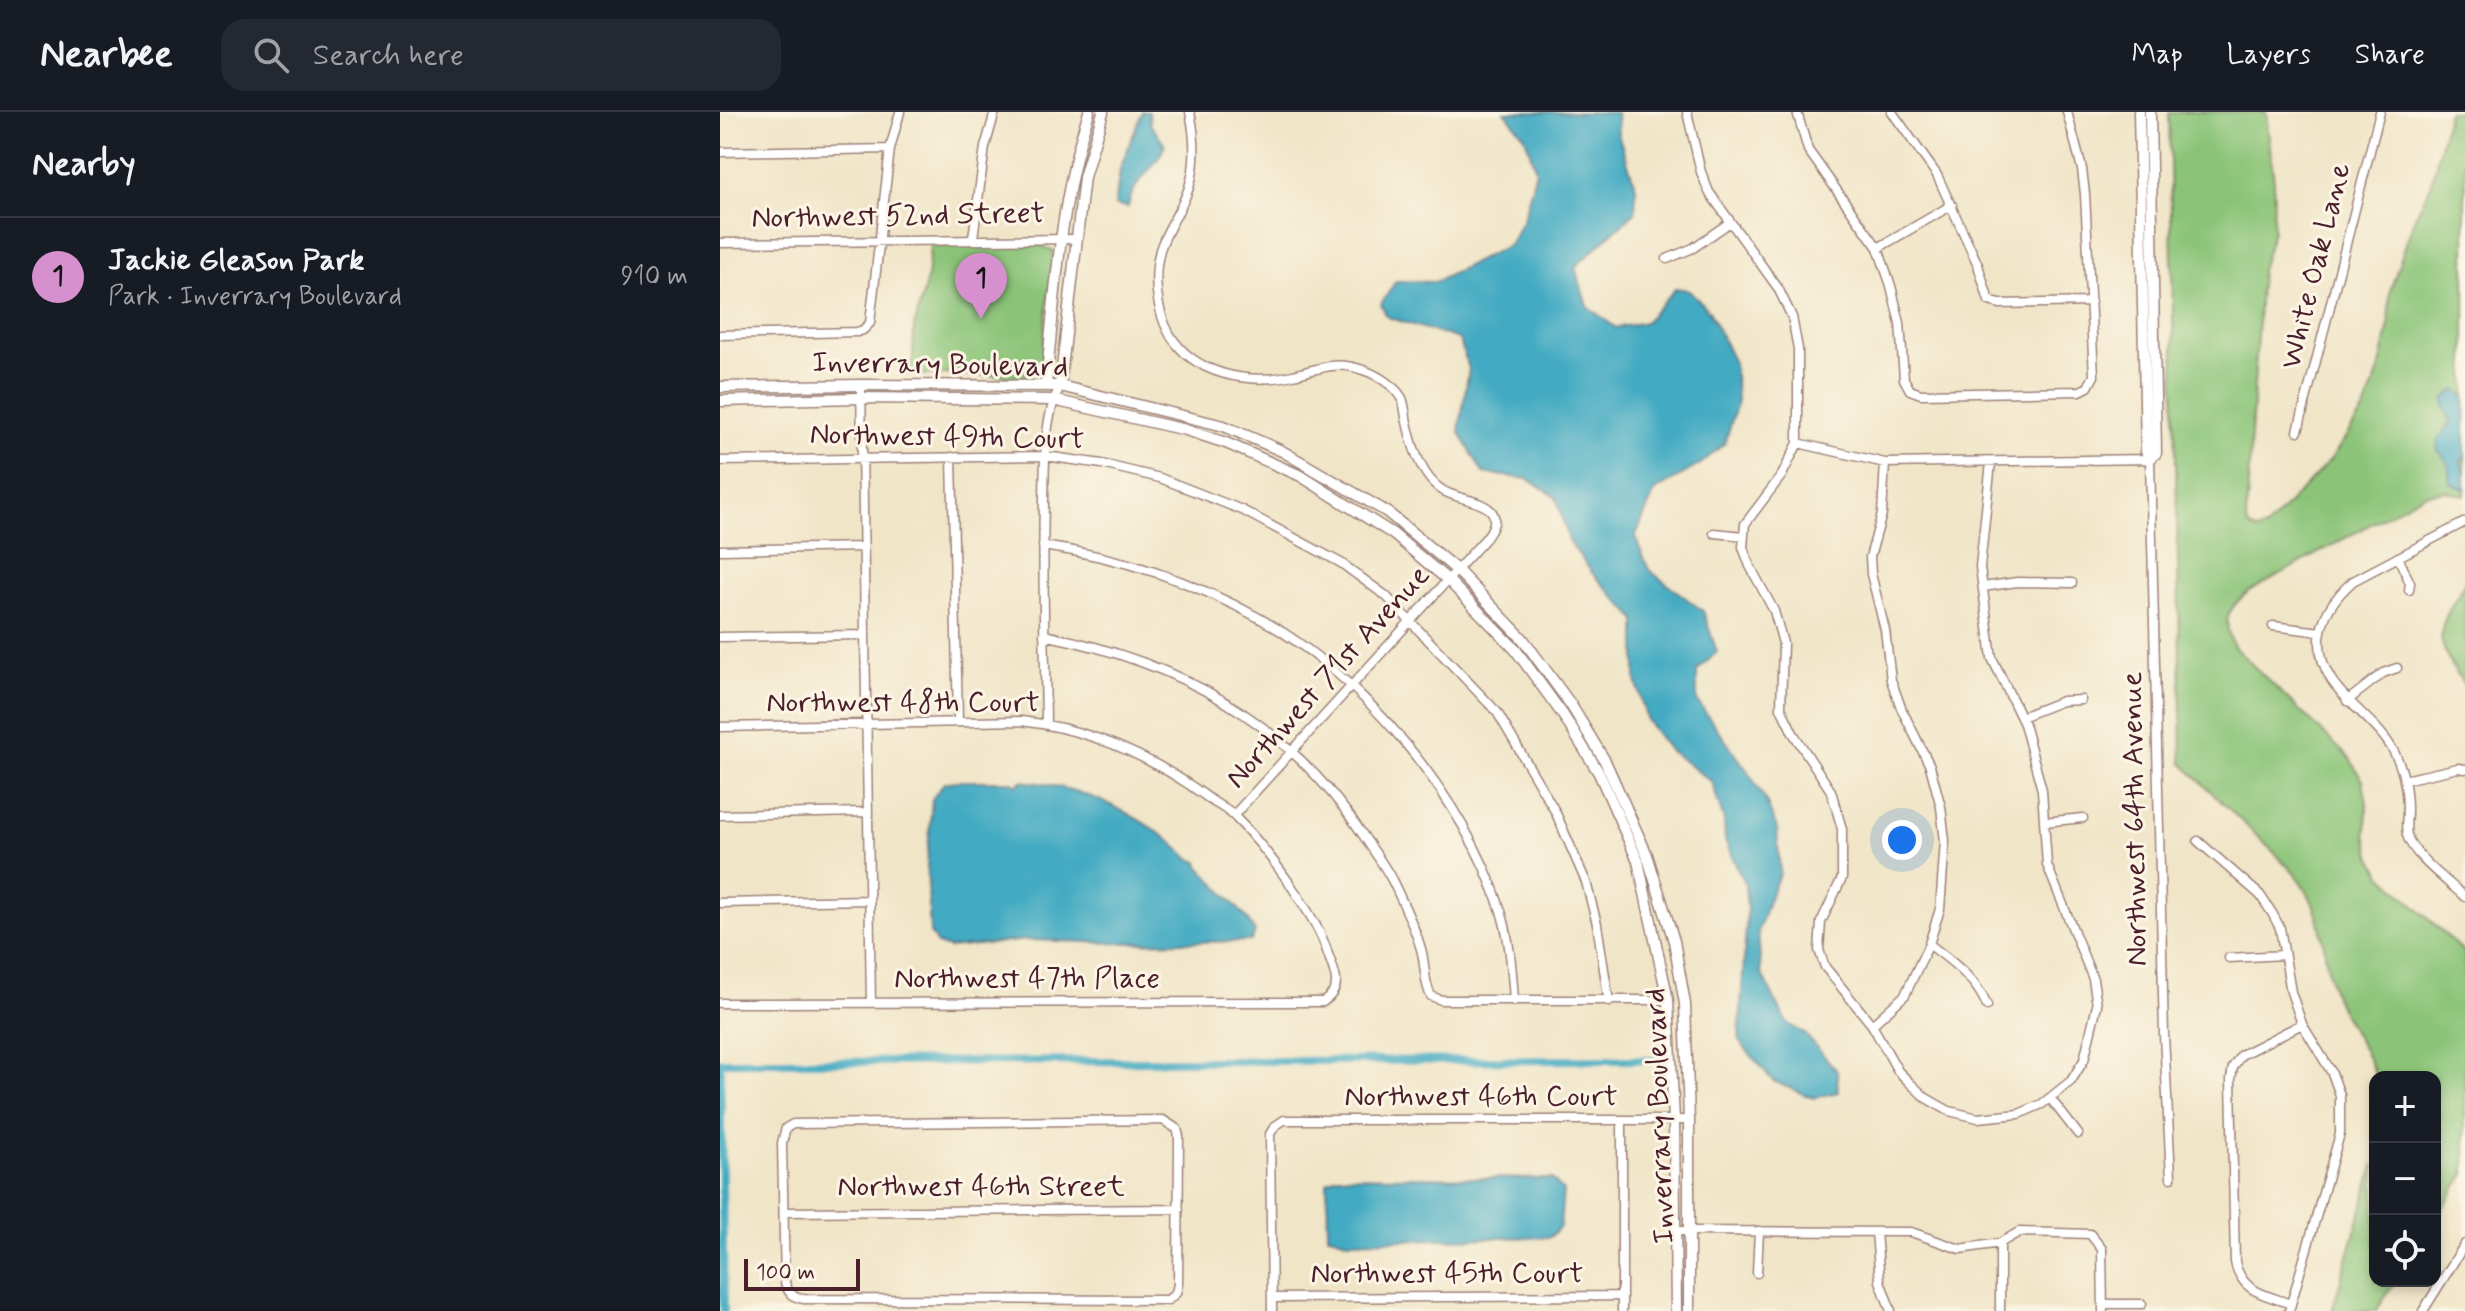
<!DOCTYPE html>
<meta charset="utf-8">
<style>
body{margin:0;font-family:Mynerve,sans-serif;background:#242831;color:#f1f3f6}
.controls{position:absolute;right:24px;bottom:24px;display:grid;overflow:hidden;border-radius:16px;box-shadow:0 4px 12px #0003}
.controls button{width:72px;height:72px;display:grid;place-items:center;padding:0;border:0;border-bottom:2px solid #363941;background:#171b24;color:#f1f3f6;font:40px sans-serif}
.scale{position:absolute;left:24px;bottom:20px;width:116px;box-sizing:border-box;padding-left:8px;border:4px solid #4a1f2b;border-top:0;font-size:22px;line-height:28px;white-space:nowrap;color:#4a1f2b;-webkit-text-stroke:6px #fcf5e5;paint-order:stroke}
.you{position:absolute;left:1182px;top:728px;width:28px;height:28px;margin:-20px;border:6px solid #fff;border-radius:50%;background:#1a73e8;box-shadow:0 0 0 12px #1a73e833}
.badge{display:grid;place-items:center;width:52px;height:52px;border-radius:50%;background:#d690ce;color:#111;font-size:26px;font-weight:700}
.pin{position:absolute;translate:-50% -66px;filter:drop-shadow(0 2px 4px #0008)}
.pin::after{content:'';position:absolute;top:42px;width:28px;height:24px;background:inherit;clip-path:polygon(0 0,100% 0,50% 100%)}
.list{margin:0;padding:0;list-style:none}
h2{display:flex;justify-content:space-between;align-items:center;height:104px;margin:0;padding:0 32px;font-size:34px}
h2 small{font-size:26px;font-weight:400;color:#9ea1a6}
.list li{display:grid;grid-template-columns:52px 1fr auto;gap:24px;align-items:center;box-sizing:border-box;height:120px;padding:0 32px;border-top:2px solid #363941}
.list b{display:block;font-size:30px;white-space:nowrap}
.list p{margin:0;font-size:26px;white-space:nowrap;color:#9ea1a6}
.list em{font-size:26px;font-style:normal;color:#9ea1a6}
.icon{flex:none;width:44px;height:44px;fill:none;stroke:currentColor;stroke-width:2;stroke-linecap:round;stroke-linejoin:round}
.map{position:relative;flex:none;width:1745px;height:1199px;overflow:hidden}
header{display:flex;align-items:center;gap:48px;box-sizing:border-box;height:112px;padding:0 40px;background:#171b24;border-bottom:2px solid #363941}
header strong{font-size:38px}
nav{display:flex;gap:44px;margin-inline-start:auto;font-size:28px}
.search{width:560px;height:72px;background:#242831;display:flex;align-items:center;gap:20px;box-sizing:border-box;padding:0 28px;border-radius:24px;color:#9ea1a6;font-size:30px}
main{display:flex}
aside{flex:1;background:#171b24}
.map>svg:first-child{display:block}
</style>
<header>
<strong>Nearbee</strong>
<div class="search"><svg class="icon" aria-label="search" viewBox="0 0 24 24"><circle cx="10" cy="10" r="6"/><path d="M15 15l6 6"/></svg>Search here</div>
<nav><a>Map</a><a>Layers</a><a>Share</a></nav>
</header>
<main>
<aside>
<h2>Nearby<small></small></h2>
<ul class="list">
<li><span class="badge">1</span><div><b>Jackie Gleason Park</b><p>Park · Inverrary Boulevard</p></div><em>910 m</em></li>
</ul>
</aside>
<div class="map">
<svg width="1745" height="1199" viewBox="0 0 1745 1199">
<rect width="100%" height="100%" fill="#fcf5e5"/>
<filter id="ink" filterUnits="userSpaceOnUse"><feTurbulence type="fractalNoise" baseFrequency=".0125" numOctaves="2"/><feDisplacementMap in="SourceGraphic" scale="16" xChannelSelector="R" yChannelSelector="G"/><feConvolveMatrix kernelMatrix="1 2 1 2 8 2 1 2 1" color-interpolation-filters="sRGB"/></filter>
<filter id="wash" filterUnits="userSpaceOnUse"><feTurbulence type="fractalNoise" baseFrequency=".006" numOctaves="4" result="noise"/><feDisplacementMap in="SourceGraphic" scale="32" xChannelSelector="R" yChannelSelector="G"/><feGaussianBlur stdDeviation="1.8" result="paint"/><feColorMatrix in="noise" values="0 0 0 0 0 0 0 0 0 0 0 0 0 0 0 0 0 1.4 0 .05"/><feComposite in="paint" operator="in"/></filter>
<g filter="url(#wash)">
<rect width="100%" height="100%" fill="#f0e5c7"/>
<path fill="#8bc478" stroke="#6a7252" stroke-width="2" d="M 1449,0 L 1546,0 L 1554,70 L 1553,118 L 1541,158 L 1526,406 L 1528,414 L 1536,419 L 1546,416 L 1611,347 L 1644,298 L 1659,259 L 1668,218 L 1670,179 L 1695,105 L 1711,73 L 1728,0 L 1745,0 L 1745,384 L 1725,379 L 1705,382 L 1528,480 C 1506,498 1501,510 1515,536 L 1630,647 L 1643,669 L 1647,692 L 1646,723 L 1652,746 L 1663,764 L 1745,841 L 1745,1062 L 1715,1108 L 1715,965 L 1656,965 C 1648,938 1628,916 1617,889 C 1604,858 1606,825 1594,794 C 1582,763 1555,742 1532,719 C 1509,697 1485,674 1462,651 Z
M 318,133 L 333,138 L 322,251 L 318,260 L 303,265 L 241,262 L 187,263 L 193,247 L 194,215 L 207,167 L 210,134 Z
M 1745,471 L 1745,574 C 1712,524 1715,521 1745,471 Z
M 1655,1051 L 1655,1169 L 1676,1169 L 1656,1199 L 1612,1199 Z"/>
<path fill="#42aac2" stroke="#466476" stroke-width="2" d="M 422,0 L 429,0 L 430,12 L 445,32 C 437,58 413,66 408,95 L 395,93 L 400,57 Z
M 785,0 L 897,1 L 898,22 L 916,76 L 915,100 L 855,155 L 867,194 L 896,216 L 925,210 L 956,176 L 969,178 L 989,199 L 1014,251 L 1017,291 L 1005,331 L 982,351 L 935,379 L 915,425 L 929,458 L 983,499 L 997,540 L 977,559 L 977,589 L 1027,658 L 1046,689 L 1057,717 L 1060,761 L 1049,786 L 1038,820 L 1041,861 L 1067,911 L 1085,922 L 1117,959 L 1118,980 L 1093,986 L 1053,969 L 1019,929 L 1027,797 L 1025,773 L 1005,728 L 1004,709 L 992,670 L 949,638 L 927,609 L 916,568 L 916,507 L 873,462 L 849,429 L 836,385 L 808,367 L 763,361 L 739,319 L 749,257 L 739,227 L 667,205 L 661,192 L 676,169 L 715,170 L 789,133 L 803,108 L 816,58 L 805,25 Z
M 1736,278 L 1745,285 L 1745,345 L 1741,349 L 1745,360 L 1745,378 L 1730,371 L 1728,351 L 1717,337 L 1718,328 L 1731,310 L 1725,295 L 1725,286 Z
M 235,669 L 290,669 L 298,673 L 301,669 C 353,673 403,695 445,725 C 458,734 465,746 479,750 L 479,754 L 526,805 L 535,820 L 531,829 L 396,831 L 307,828 L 229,836 L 217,832 L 210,821 L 207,751 L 212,687 L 224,671 Z
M 617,1064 L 832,1067 L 843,1079 L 840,1115 L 830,1125 L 626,1129 L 608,1123 L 607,1070 Z"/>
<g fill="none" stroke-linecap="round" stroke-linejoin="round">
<path stroke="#42aac2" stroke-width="8" d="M 0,950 L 945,948
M 0,950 L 4,1199"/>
</g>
</g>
<g filter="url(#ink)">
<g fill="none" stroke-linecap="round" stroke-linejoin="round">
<defs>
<path id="minor" d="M 470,0 C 475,24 477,48 470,72 C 464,95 447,115 440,138 C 433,164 436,197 449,221 C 473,263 528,273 573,263 C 599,257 615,248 643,258 C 656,262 675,274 682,286 C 685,293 685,303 687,310 C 692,334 701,365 722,378 C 741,391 795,388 766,426 L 514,703
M 967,0 L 981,60 L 989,80 L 1058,176 L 1072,205 L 1078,237 L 1078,331 L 1062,363 L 1025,412 L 1023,435 L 1030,454 L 1054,499 L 1063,531 L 1061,596 L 1073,621 L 1111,679 L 1122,717 L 1122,766 L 1101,810 L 1099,838 L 1105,855 L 1152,913 L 1178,959 L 1189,970 L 1206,986 L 1229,999 L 1258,1006 L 1299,1002 L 1322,992 L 1351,969 L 1364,948 L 1377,893 L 1373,867 L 1327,753 L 1322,678 L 1304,612 L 1272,546 L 1260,455 L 1271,350
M 1077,0 L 1088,38 L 1158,136 L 1171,174 L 1180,211 L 1184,267 L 1190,278 L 1201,282 L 1360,279 L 1368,275 L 1374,264 L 1365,82 L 1362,57 L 1347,0
M 1172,0 L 1217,63 L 1258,153 L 1269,189 L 1280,192 L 1371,190
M 0,40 L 170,37
M 253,126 L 265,35 L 275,0
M 0,131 L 356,127
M 1158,136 L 1232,93
M 947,147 L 973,136 L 1009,111
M 0,223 L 137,220 L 143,218 L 150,211 L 170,37 L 180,0
M 141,273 L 151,891
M 1578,319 L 1660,0
M 1078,331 L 1165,351 L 1430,347 L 1444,923 L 1451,1066
M 232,345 L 238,609
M 0,349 L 325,344 L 382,352 L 440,366 L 522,398 L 621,451 L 666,484 L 777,600 L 835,699 L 866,770 L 877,812 L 889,890
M 1745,410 L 1633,469 C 1616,484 1602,502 1600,526 C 1597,580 1652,598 1674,640 C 1684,658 1687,678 1687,699 C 1687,706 1685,716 1687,723 C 1692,743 1730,771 1745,785
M 994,421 L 1024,424
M 323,434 C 400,445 471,468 539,506 C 643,563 745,686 781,799 C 790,828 792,858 794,889
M 0,438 L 143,435
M 1678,445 L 1690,471 L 1689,478
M 1263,475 L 1297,470 L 1352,471
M 1553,514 L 1601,520
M 324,523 C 460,550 570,610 647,729 C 656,742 666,756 673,770 C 683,791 695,815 701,837 C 706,853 703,869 711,884 L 721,888 L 948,888
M 0,525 L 145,523
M 1627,589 L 1663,561 L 1677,556
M 1301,605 L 1342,589 L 1361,588
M 326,611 C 325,537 322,463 324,389 C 325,352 323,308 340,274
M 0,615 L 301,609 C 371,617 435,646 491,688 C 499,694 509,698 516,706 C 536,726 554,749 570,772 C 585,795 600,816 608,842 C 615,862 624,876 603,890 L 0,891
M 1684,668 L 1738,656 L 1745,657
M 0,703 L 147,700
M 1324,710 L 1363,706
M 1478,729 L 1540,783 L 1552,801 L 1560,816 L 1571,880 L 1582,912 L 1612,961 L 1620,983 L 1620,1022 L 1569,1199
M 0,791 L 149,788
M 1209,832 C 1232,850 1256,866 1267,894
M 1509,846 L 1564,843
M 1152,913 L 1185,883 L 1209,832 L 1220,797 L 1225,729 L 1221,695 L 1210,654 L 1182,598 L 1171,568 L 1165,518 L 1151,462 L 1150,445 L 1162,402 L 1165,351
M 1330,986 L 1358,1022
M 443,1008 L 457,1017 L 459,1024 L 458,1172 L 456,1181 L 448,1188 L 84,1187 C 72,1185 69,1182 65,1171 L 62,1031 L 66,1016 L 73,1012 Z
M 902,1008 L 902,1199
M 64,1100 L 459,1097
M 955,1119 L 1191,1120 L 1240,1137 L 1280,1131 L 1299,1120 L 1370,1122 L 1382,1137 L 1383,1199
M 1156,1120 L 1160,1169 L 1171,1199
M 1037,1161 L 1039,1119
M 552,1186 L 902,1184
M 1383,1192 L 1422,1192
M 1571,1192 C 1544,1182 1522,1181 1515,1150 L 1511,967 L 1513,955 L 1521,943 L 1582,912
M 552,1199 L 550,1022 L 555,1014 L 564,1008 L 969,1008
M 1280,1199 L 1280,1131
M 1703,1199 L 1745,1132"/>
<path id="tertiary" d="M 1419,0 L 1426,339 L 1430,347
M 1430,0 L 1436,341 L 1430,347
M 326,273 C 335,181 340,88 369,0
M 340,274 L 364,65 L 383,0
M 0,275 L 141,273 L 340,274 L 504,314 L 562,339 L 667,400 L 738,459 L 803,527 L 851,593 L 885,649 L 927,743 L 954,829 L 965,892 L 969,1008 L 969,1199
M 0,289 L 141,286 L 333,288 L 466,318 L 506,331 L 581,364 L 673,422 L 729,469 L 795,537 L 843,603 L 879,661 L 918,749 L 948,888 L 954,1008 L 956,1199"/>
</defs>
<use href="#minor" stroke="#9d8279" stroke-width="11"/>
<use href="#tertiary" stroke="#9d8279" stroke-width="13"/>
<use href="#minor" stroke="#fff" stroke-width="8"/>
<use href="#tertiary" stroke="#fff" stroke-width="10"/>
</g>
</g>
<g text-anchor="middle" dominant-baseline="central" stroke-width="6" stroke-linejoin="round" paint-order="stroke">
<g font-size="30" fill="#4a1f2b" stroke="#fcf5e5">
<text transform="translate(178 104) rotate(-1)">Northwest 52nd Street</text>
<text transform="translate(1596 154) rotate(-76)">White Oak Lane</text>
<text transform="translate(220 253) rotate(1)">Inverrary Boulevard</text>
<text transform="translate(227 325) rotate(1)">Northwest 49th Court</text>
<text transform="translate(608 565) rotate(-48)">Northwest 71st Avenue</text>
<text x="183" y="590">Northwest 48th Court</text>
<text transform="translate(1415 707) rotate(-91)">Northwest 64th Avenue</text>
<text x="307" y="866">Northwest 47th Place</text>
<text x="761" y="984">Northwest 46th Court</text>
<text transform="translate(940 1004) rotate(-92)">Inverrary Boulevard</text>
<text x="261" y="1074">Northwest 46th Street</text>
<text x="727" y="1161">Northwest 45th Court</text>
</g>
</g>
</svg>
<div class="controls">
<button>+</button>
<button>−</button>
<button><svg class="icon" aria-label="locate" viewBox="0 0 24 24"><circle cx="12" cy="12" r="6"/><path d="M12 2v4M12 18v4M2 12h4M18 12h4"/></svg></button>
</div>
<div class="scale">100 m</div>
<div class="you"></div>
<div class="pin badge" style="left:261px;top:207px">1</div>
</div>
</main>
